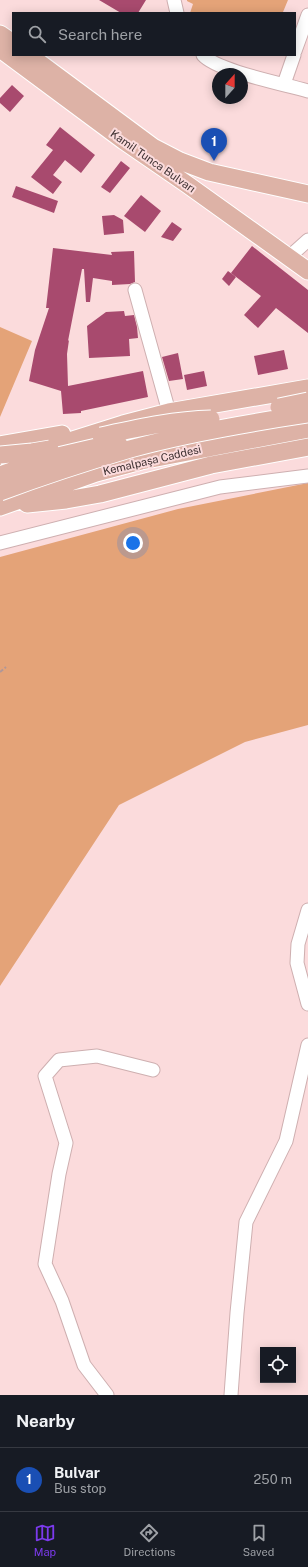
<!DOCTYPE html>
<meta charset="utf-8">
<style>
body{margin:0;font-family:"Public Sans",sans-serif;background:#20242c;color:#f1f3f6}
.controls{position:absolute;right:12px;bottom:12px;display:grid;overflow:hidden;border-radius:0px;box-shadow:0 2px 10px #0003}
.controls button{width:36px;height:36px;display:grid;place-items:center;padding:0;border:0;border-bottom:1px solid #363941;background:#171b24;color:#f1f3f6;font:20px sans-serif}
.compass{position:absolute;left:212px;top:68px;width:36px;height:36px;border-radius:50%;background:#171b24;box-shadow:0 2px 10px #0003;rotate:21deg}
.you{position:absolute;left:133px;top:543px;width:14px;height:14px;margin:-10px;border:3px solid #fff;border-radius:50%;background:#1a73e8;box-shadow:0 0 0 6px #1a73e833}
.badge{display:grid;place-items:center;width:26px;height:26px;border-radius:50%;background:#7c3aed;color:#fff;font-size:13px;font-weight:700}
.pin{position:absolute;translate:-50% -33px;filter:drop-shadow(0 1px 2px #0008)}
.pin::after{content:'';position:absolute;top:21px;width:14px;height:12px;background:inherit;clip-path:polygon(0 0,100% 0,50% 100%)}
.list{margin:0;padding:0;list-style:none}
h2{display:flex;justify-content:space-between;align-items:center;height:52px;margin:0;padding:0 16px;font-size:17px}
h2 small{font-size:13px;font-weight:400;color:#9ea1a6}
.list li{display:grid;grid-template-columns:26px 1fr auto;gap:12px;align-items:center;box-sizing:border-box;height:64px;padding:0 16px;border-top:1px solid #363941}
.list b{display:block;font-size:15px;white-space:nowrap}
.list p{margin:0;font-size:13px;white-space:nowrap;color:#9ea1a6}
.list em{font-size:13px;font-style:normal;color:#9ea1a6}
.icon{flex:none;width:22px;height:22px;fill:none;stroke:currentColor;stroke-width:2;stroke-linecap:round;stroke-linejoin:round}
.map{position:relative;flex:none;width:308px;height:1395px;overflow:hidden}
.search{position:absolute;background:#171b24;box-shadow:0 2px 10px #0003;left:12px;right:12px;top:12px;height:44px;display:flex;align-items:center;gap:10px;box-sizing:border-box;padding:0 14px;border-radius:0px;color:#9ea1a6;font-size:15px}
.sheet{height:116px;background:#171b24}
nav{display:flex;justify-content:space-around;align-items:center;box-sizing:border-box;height:56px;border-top:1px solid #363941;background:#171b24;font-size:11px;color:#9ea1a6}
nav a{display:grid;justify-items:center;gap:2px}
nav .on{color:#7c3aed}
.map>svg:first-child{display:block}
</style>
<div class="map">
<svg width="308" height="1395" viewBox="0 0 308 1395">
<rect width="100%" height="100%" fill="#fbdbdc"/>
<path fill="#e4a378" d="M 187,0 L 288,0 L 283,12 L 280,13 L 190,13 L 193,4 L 187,1 Z
M 0,327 L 32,341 L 0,417 Z
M 308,483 L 308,725 L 245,742 L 119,805 L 0,986 L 0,557 L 178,509 Z"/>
<path fill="#a84a6e" d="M 99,0 L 146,0 L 138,13 L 121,13 Z
M 12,85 L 24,96 L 10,112 L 0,103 L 0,98 Z
M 60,127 L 95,155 L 81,173 L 65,160 L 53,175 L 62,182 L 53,194 L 31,177 L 53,150 L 46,145 Z
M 121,161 L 130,168 L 110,193 L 101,187 Z
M 16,186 L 58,201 L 54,213 L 12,197 Z
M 141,195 L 161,211 L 145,232 L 124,216 Z
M 114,215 L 123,220 L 124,233 L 104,235 L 102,216 Z
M 172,222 L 182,229 L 173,241 L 161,237 Z
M 252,246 L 308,290 L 308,333 L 276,308 L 258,328 L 244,315 L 261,296 L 231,273 Z
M 53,248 L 112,255 L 111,252 L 134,251 L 135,282 L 130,284 L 112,285 L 112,281 L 93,278 L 90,302 L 86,302 L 84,269 L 82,269 L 68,341 L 69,340 L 67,354 L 68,386 L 143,371 L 148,397 L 81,411 L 81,413 L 63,414 L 61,391 L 29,381 L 35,350 L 49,308 L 46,308 Z
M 228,271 L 236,277 L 229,286 L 222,279 Z
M 124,311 L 125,316 L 134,315 L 137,327 L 138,338 L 129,339 L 130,356 L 89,358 L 87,326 L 106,312 Z
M 284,350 L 288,369 L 258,375 L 254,356 Z
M 178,353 L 183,379 L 169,381 L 162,357 Z
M 204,371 L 207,386 L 187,390 L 184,375 Z"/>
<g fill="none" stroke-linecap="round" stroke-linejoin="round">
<defs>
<path id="minor" d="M 174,0 L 177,13
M 295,51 L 308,15
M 203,55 C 217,71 284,84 308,91
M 284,84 L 294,55
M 289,257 L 308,240
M 135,290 L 169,412
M 0,543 L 220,487 L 308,476
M 308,910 L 298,944 L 297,963 L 308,1004
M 107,1395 L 84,1365 L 62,1301 L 45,1264 L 59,1174 L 66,1143 L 45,1076 L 59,1060 L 97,1056 L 153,1070
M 231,1395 L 237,1313 L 246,1222 L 286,1141 L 308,1045"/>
<path id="major" d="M 0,34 L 13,43
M 0,49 L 124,141 L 188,185 L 308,271
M 29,55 L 153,147 L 180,161 L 209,172 L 308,194
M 0,445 L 62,434
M 0,463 L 123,424 L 169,412 L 308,388
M 27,504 L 66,500 L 100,494 L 211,465 L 308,447
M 0,507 L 96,473 L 141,461 L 308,429"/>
</defs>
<use href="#minor" stroke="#ceafb0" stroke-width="15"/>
<use href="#major" stroke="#fff" stroke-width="19"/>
<path stroke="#b09798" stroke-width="2" stroke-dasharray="4 2" stroke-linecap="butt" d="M 0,672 L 6,667"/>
<use href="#minor" stroke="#fff" stroke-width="13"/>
<use href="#major" stroke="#ddb2a6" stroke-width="17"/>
<defs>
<path id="major-bridge" d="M 279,407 L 308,401
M 101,436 C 138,428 173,420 211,419
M 0,455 L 32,452 L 50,449
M 0,475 L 45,459 L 118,442
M 0,492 C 43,476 86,462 130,449 C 188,433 248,423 308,414"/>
</defs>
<use href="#major-bridge" stroke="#fff" stroke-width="19" stroke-linecap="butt"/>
<use href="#major-bridge" stroke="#ddb2a6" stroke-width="17"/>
</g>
<g text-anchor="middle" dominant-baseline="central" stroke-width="4" stroke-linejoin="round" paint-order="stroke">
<g font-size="11" fill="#3e3132" stroke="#fbdbdc">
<text transform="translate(153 161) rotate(35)">Kamil Tunca Bulvarı</text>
<text transform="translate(152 460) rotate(-13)">Kemalpaşa Caddesi</text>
</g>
</g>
</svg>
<div class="controls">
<button><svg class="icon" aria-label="locate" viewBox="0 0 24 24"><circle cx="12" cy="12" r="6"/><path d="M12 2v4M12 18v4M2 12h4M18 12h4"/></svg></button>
</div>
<svg class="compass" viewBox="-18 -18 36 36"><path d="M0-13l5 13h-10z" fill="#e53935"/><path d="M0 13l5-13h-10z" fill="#9ea1a6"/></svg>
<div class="you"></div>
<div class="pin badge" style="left:214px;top:161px;background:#1a4fb4">1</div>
<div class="search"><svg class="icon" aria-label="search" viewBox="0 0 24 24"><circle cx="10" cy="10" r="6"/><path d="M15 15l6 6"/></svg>Search here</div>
</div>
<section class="sheet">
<h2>Nearby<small></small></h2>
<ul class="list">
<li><span class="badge" style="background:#1a4fb4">1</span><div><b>Bulvar</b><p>Bus stop</p></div><em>250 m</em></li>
</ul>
</section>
<nav>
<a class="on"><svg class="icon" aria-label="map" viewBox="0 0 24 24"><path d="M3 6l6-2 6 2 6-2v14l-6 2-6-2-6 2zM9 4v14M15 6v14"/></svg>Map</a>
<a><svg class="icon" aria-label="directions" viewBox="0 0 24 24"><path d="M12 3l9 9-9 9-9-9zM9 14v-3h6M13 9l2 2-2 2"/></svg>Directions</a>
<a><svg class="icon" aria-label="saved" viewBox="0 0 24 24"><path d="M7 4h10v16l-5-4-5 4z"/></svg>Saved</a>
</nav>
